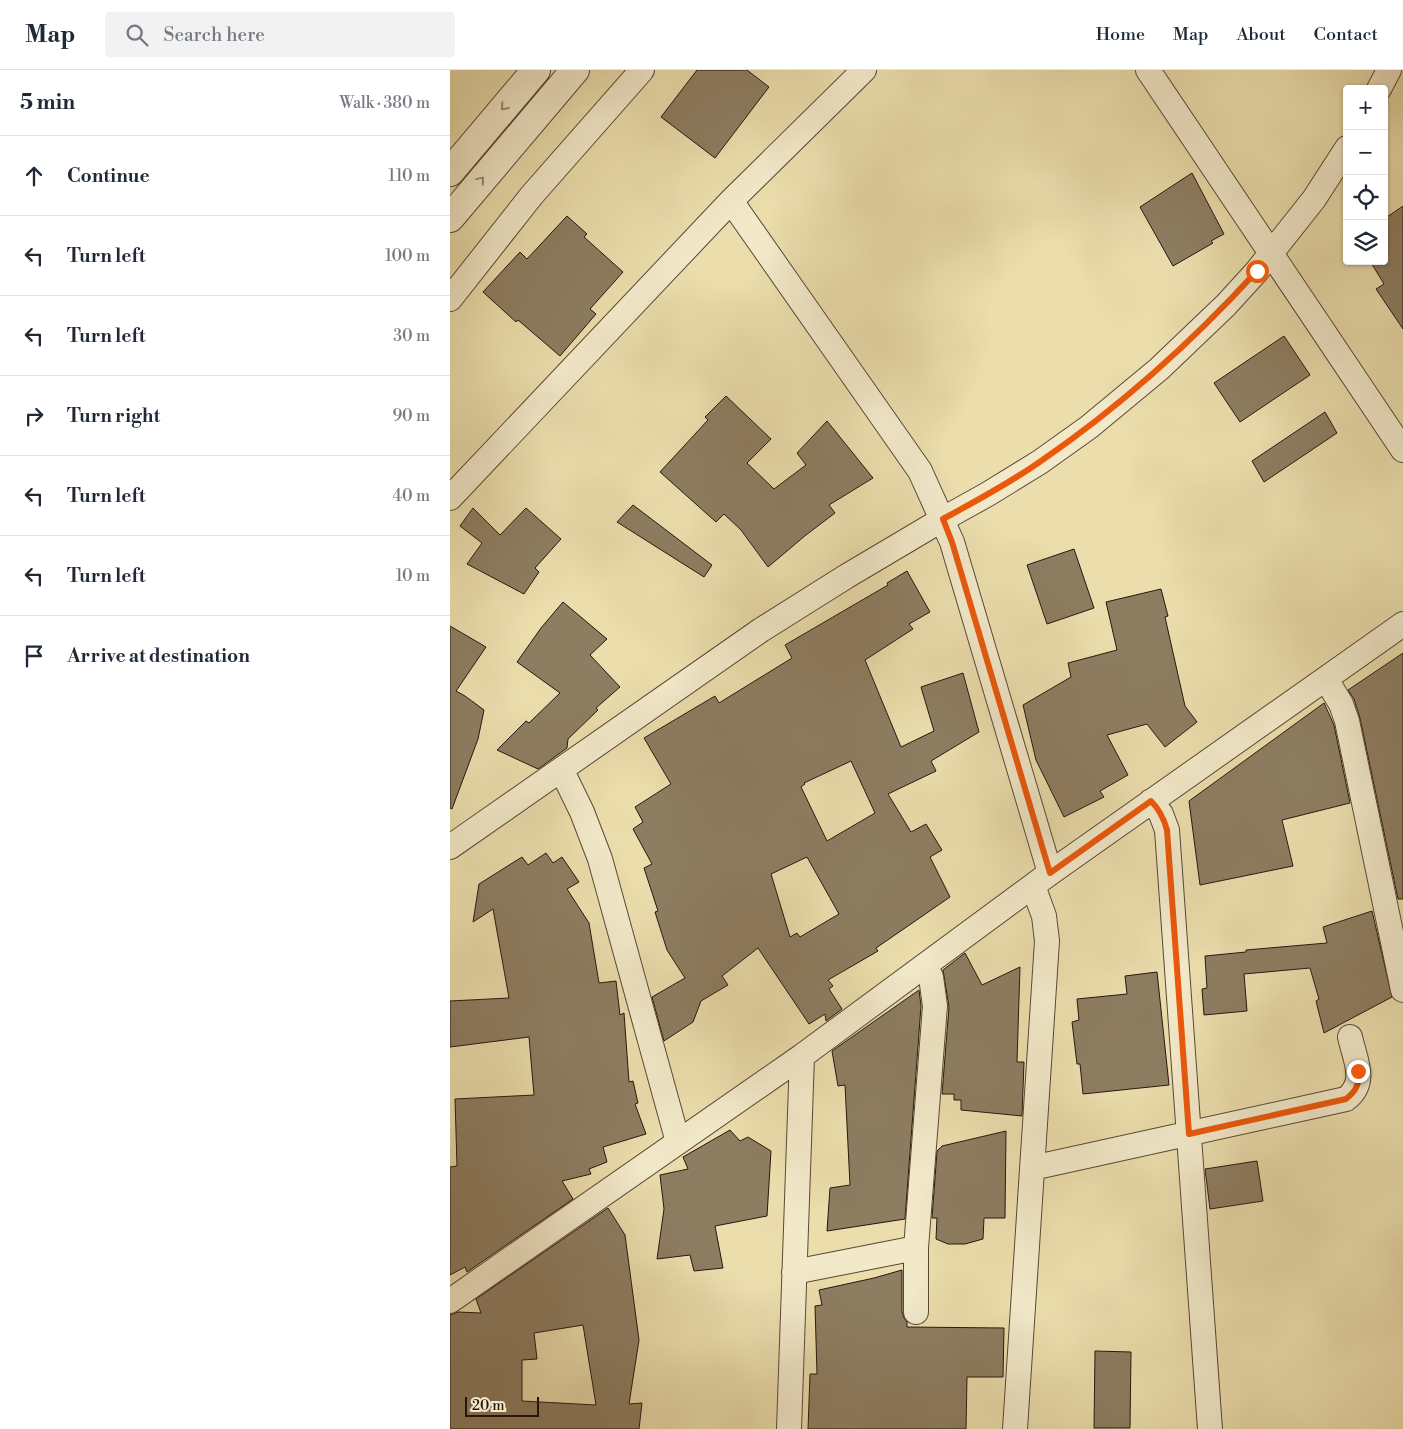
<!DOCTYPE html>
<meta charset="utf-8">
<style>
body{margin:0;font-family:"Libre Bodoni",serif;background:#f2f2f3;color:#1f2937}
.controls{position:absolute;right:15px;top:15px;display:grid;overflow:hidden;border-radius:5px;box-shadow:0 1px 4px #0004}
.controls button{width:45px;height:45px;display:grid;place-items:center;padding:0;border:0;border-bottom:1px solid #e0e1e3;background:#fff;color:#1f2937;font:25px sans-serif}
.scale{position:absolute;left:15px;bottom:12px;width:74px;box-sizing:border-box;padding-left:5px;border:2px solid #27160f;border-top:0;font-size:14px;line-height:18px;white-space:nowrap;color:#27160f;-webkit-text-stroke:4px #f2e9c9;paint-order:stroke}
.stop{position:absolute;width:15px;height:15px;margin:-11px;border:4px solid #ea580c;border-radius:50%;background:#fff}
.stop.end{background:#ea580c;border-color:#fff;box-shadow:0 1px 5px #0008}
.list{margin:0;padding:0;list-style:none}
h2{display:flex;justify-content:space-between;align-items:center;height:65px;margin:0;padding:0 20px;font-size:21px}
h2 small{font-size:16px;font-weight:400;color:#747a83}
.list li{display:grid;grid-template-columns:32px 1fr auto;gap:15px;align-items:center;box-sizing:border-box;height:80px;padding:0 20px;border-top:1px solid #e0e1e3}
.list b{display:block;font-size:19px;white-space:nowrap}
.list em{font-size:16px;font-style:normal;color:#747a83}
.icon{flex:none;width:28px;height:28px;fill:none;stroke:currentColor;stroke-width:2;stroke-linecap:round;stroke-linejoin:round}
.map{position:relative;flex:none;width:953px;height:1359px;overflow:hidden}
header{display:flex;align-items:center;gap:30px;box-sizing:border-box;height:70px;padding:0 25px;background:#fff;border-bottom:1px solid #e0e1e3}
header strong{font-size:24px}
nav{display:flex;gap:28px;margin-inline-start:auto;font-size:18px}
.search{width:350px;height:45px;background:#f2f2f3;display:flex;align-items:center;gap:12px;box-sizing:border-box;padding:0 18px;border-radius:5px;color:#747a83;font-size:19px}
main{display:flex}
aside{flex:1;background:#fff}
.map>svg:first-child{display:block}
</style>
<header>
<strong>Map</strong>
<div class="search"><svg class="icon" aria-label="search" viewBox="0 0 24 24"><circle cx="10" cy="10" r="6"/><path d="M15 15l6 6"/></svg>Search here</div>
<nav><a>Home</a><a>Map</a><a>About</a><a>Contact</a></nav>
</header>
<main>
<aside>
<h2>5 min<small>Walk · 380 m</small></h2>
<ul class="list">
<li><svg class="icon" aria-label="ahead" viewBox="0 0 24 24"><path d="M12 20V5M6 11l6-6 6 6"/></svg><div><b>Continue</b></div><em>110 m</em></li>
<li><svg class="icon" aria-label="left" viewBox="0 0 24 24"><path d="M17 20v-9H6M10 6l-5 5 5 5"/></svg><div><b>Turn left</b></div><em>100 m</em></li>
<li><svg class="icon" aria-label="left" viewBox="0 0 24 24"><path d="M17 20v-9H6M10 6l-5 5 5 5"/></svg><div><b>Turn left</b></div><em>30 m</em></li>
<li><svg class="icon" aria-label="right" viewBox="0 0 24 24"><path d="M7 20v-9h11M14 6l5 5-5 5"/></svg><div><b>Turn right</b></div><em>90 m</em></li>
<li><svg class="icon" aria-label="left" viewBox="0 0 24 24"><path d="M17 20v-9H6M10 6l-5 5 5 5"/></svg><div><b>Turn left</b></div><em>40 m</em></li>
<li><svg class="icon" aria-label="left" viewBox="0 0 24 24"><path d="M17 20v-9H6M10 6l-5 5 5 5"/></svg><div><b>Turn left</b></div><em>10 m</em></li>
<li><svg class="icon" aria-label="arrive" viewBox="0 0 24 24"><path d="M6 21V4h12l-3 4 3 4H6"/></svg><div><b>Arrive at destination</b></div></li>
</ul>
</aside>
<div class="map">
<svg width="953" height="1359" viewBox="0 0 953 1359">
<rect width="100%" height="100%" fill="#ebddac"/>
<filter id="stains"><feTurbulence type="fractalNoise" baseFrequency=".004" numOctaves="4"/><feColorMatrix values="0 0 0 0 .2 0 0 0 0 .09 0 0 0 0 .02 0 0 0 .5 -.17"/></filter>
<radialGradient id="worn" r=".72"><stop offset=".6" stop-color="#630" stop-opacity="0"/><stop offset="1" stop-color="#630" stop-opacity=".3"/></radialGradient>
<path fill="#8d7d61" stroke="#27160f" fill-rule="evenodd" d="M 247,0 L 297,0 L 319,17 L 265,88 L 211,47 Z
M 742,103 L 774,164 L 761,171 L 763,173 L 723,196 L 690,137 Z
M 953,136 L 953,259 L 926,219 L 934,214 L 920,191 L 934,191 L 934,149 Z
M 117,146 L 137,164 L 134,167 L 173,202 L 140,239 L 146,244 L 110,286 L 68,250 L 66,252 L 33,222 L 70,182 L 77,189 Z
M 834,266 L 860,305 L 790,352 L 764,313 Z
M 276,326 L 321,369 L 297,393 L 324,419 L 356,395 L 347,383 L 377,351 L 423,408 L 379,435 L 385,443 L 356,465 L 318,497 L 291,460 L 274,444 L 266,452 L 210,402 L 258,350 L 255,347 Z
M 875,342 L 887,363 L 814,412 L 802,391 Z
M 183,435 L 262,495 L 254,507 L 167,452 Z
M 23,438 L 50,465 L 76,438 L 111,469 L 85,498 L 89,502 L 74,524 L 17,494 L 32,473 L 10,456 Z
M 624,479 L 644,538 L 597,554 L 577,495 Z
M 457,501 L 480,542 L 459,554 L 463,559 L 415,590 L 451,677 L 484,661 L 471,617 L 513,603 L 529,662 L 481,691 L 486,701 L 438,724 L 461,762 L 476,754 L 492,780 L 480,787 L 500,827 L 426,878 L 428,881 L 378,910 L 383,916 L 379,919 L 392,939 L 376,951 L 375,944 L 359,954 L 308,878 L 272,906 L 278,915 L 251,931 L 243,952 L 214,971 L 202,927 L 235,908 L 217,880 L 205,842 L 208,841 L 194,798 L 202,794 L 183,759 L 193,752 L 185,737 L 221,714 L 194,668 L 265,626 L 269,633 L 342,588 L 335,575 L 438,515 L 437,513 ZM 401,691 L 425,743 L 377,771 L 351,717 L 355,714 L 354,713 ZM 357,787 L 389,844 L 350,867 L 347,863 L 340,867 L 321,804 Z
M 711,519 L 718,546 L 715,547 L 735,636 L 747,652 L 715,677 L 697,654 L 657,665 L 678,705 L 650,721 L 654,727 L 614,747 L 586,690 L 573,635 L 621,607 L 618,593 L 667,580 L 656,532 Z
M 113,532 L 157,569 L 140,585 L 170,617 L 146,638 L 148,640 L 118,669 L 117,678 L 88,699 L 47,680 L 76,651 L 79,653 L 110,623 L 67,592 L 91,558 Z
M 0,556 L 36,577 L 6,621 L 15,626 L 34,640 L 28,669 L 2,739 L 0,738 Z
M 953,583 L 953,829 L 948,829 L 910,648 L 904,629 L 898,620 Z
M 874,633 L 884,655 L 900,733 L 832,750 L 843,796 L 750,815 L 739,731 Z
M 96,783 L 103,793 L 112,787 L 129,812 L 117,819 L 139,853 L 149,913 L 166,911 L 170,945 L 174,943 L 179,1012 L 183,1011 L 188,1033 L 185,1034 L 196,1064 L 153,1077 L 157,1092 L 139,1099 L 141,1104 L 112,1111 L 123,1129 L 17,1202 L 15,1197 L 0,1205 L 0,1097 L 7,1096 L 5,1029 L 84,1025 L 79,967 L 0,977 L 0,931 L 59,928 L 43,839 L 23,852 L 29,814 L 72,787 L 78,795 Z
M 922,841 L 942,927 L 874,963 L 866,931 L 869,929 L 860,898 L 794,904 L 797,941 L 754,945 L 752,919 L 757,918 L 755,886 L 796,882 L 796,880 L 877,873 L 873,857 Z
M 515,883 L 532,915 L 570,897 L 567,992 L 574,992 L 572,1046 L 511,1040 L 511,1030 L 504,1030 L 504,1024 L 492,1024 L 499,937 L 493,900 Z
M 707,902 L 719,1015 L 633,1024 L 630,994 L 627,994 L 622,952 L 629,950 L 627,929 L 677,924 L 675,906 Z
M 469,920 L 471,936 L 455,1149 L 377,1161 L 380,1118 L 400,1115 L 395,1015 L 388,1016 L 382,981 Z
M 280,1060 L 290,1071 L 298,1067 L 321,1081 L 317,1146 L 265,1156 L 273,1198 L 244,1201 L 240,1185 L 207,1189 L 214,1139 L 210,1105 L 238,1099 L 233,1087 Z
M 556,1061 L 555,1148 L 534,1148 L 533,1169 L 515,1174 L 498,1174 L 486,1169 L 487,1148 L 482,1148 L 487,1081 L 492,1076 Z
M 807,1091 L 813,1131 L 760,1139 L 755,1099 Z
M 158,1138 L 175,1165 L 189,1270 L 179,1334 L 192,1333 L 189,1359 L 0,1359 L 0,1245 L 8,1242 L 31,1243 L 26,1229 ZM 133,1255 L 146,1335 L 72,1331 L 72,1290 L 87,1289 L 84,1263 Z
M 452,1200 L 452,1242 L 454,1248 L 457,1252 L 457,1257 L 554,1258 L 553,1307 L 517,1307 L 516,1359 L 358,1359 L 360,1304 L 367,1304 L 365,1236 L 372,1235 L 369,1220 L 424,1208 Z
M 645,1281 L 681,1282 L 680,1358 L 644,1358 Z"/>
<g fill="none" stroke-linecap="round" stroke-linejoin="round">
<defs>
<path id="minor" d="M 698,0 L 953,380
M 929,19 L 939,0
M 281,131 L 470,401 L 502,472 L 600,803
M 0,229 L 82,125 L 192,0
M 0,428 L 281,131 L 414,0
M 876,609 L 891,634 L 897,651 L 953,920
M 112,701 L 132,742 L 150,789 L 228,1072
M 701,731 L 711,744 L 717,760 L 760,1359
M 0,777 L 311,560 L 397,506 L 493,449 L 538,424 L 590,392 L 639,357 L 709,299 L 776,235 L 807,201 L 864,129 L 897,78
M 582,1098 L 896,1029 C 918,1012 905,990 900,967
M 344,1202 L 466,1178
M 0,1231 L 352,986 L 600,803 L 953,554
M 466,1242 L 466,1178 L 485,936 L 481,907 L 475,896
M 339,1359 L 352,986
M 565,1359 L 597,871 L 594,846 L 583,816"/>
<path id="tertiary" d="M 0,102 L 86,0
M 0,148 L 125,0"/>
</defs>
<use href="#minor" stroke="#584836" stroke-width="26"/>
<use href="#tertiary" stroke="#584836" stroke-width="30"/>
<use href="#minor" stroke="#f2e9c9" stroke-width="24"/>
<use href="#tertiary" stroke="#f2e9c9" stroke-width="28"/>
</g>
<defs><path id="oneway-chevron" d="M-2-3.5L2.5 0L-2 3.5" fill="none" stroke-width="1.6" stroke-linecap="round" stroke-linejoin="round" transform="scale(1.25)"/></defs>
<g stroke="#978a75">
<use href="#oneway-chevron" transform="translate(54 37) rotate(131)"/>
<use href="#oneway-chevron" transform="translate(31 110) rotate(-50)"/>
</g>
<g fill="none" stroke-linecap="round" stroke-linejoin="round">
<path stroke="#ea580c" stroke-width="6" d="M 807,201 C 742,272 671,336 591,391 C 560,413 526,431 493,449 L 502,472 L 600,803 L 701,731 C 710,740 714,749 717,760 L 739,1064 L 896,1029 C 906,1021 910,1014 908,1001"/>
</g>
<rect width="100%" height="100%" filter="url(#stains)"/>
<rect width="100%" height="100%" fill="url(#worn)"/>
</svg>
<div class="controls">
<button>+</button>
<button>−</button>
<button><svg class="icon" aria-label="locate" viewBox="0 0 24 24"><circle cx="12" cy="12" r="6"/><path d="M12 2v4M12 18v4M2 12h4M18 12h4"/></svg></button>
<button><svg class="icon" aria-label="layers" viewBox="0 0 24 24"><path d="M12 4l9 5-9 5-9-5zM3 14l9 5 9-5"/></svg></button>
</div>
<div class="scale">20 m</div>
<div class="stop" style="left:807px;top:201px"></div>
<div class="stop end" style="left:908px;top:1001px"></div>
</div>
</main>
